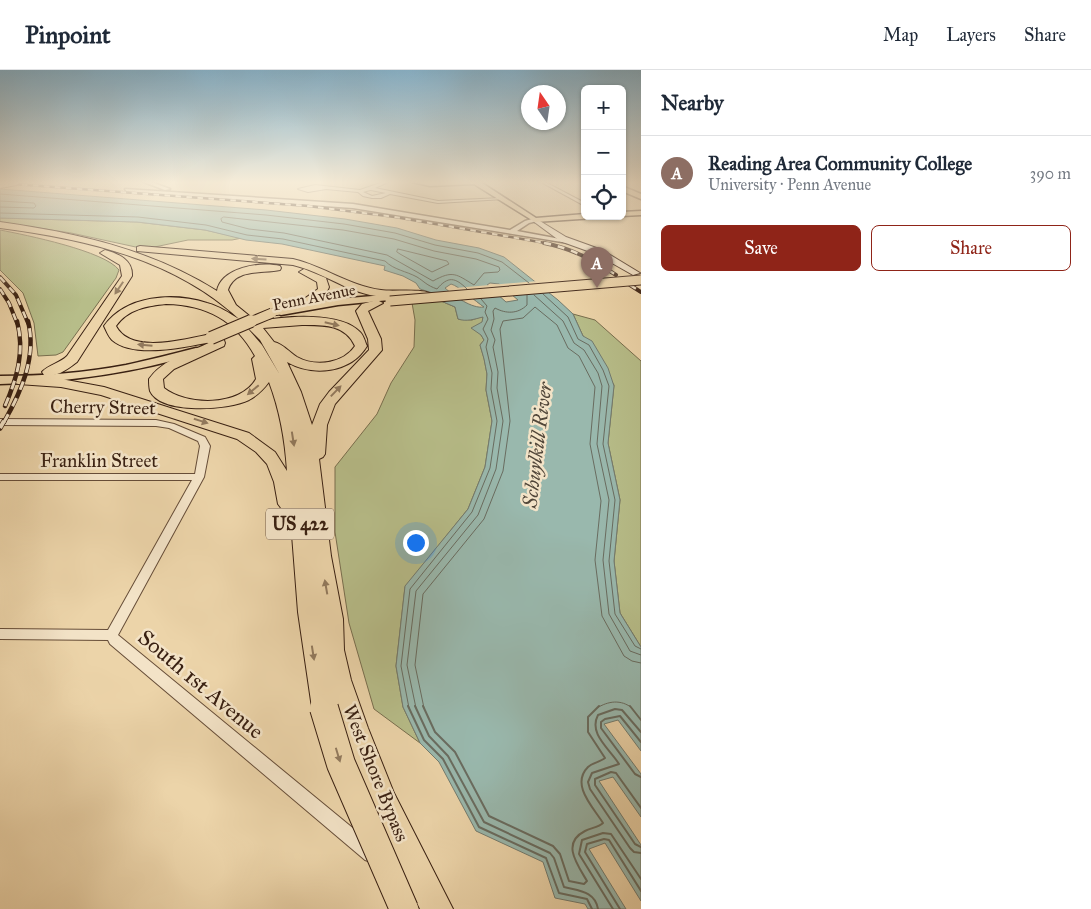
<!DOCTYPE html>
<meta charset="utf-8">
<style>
body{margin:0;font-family:"IM FELL Great Primer",serif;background:#f6f6f7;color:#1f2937}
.controls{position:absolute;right:15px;top:15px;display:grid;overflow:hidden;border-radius:8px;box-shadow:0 1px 4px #0004}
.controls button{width:45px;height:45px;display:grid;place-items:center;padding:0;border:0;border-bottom:1px solid #e0e1e3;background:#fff;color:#1f2937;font:25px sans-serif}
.compass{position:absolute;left:521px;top:15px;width:45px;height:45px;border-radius:50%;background:#fff;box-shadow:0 1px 4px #0004;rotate:347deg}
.you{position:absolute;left:415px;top:472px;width:18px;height:18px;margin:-12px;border:4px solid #fff;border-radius:50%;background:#1a73e8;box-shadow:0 0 0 8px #1a73e833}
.badge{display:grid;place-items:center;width:32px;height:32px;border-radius:50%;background:#8f2418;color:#fff;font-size:16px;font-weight:700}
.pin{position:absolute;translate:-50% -41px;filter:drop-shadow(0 1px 2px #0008)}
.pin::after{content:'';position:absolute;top:26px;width:18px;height:15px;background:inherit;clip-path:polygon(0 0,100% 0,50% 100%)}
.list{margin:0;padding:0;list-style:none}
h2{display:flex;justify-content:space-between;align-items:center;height:65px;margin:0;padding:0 20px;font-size:21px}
h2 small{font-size:16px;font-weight:400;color:#747a83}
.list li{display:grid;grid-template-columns:32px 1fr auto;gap:15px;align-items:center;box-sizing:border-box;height:75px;padding:0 20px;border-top:1px solid #e0e1e3}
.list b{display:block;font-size:19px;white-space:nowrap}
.list p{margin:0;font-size:16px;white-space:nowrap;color:#747a83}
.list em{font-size:16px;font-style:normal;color:#747a83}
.actions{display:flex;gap:10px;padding:15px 20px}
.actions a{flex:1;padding:11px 0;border:1px solid #8f2418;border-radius:8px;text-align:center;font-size:18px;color:#8f2418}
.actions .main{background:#8f2418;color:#fff}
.icon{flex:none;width:28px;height:28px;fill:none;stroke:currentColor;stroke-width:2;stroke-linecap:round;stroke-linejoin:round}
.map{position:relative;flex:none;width:641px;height:839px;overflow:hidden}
header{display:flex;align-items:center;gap:30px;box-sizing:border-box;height:70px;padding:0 25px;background:#fff;border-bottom:1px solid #e0e1e3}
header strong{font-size:24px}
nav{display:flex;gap:28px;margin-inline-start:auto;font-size:18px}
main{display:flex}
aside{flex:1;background:#fff}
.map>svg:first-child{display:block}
</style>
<header>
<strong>Pinpoint</strong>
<nav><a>Map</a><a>Layers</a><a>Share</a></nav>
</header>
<main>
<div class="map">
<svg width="641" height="839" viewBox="0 0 641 839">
<rect width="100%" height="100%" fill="#ecd4a9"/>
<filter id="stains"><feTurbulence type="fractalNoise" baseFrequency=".004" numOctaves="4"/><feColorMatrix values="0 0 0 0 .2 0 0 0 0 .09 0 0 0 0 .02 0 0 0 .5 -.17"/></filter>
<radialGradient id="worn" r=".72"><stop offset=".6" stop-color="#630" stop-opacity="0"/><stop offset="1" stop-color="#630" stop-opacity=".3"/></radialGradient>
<path fill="#b7bd89" stroke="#786e4e" d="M 0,148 L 137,152 L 205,160 L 242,168 L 232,170 L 188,170 L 145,179 L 71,163 L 0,152 Z
M 0,160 C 26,165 105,181 119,200 L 116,208 L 63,282 L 56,285 L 38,286 L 34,253 L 23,223 L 0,200 Z
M 441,231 L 455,237 L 458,249 L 472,250 L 483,246 L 481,265 L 484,270 L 480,275 L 484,288 L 487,304 L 486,320 L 492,351 L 485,397 L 468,439 L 405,517 L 396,596 L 403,637 L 420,673 L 374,639 L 349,553 L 335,462 L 335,397 L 377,344 L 391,313 L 414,277 L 415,250 L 412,233 Z
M 573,244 L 595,250 L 641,291 L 641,577 L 620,543 L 614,491 L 620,430 L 608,373 L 614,315 L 583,266 Z"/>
<path fill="#99b8ad" stroke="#737b6f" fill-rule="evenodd" d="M 0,119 L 266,140 L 345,149 L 397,158 L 436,170 L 479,178 L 504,187 L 558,230 L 573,244 L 583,266 L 592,271 L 608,298 L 614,316 L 608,373 L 620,430 L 614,491 L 620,543 L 641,577 L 641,681 L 618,650 L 604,654 L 641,704 L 641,747 L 613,707 L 599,711 L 641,775 L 641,831 L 605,773 L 589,779 L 626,839 L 588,839 L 585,834 L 555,828 L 543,792 L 476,761 L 439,692 L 420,673 L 403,637 L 396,596 L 405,516 L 468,439 L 485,397 L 492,351 L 486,320 L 487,304 L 484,289 L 480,275 L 484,270 L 481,265 L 471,258 L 482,252 L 483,247 C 475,249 466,252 458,249 L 455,237 L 441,231 L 439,225 L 420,219 L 416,213 L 403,206 L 384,200 L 385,196 L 282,174 L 246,170 L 205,160 L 137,152 L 0,148 ZM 490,213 L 499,214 L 518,230 L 506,232 L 487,215 ZM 451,214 C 459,216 476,232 484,237 C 472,239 454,226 445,218 Z"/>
<path fill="#ecd4a9" d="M 538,211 L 552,222 L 509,225 L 498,216 L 491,215 L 503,226 L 467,229 L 455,218 Z"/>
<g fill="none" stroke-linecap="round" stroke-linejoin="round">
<path stroke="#696c60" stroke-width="1" d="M 0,124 L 266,145 L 344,154 L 395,163 L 435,175 L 478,183 L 502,192 L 529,213
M 0,131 L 34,133 L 36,136 L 34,138 L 0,137
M 0,143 L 138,147 L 206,155 L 247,165 L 283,169 L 385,191 C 394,200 406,201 417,207 C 425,212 426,215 437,219 C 448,206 455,207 467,219
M 224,147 L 343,160 L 394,169 L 434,181 L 476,189 L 499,197 L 500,200 L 498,202 L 484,203 L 474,215 C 456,204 453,200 433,211 L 387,185 L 284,163 L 249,159 L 222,152 L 221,149 Z
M 398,179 L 447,191 L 449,194 L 432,202 L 400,184 L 397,182 Z
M 543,224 L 568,247 L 578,269 L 589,275 L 603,300 L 609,316 L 603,374 L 615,430 L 609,491 L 615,544 L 635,576 L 641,579
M 534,225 L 563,251 L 574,273 L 584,280 L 598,303 L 602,316 L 597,374 L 609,430 L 603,490 L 609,544 L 630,581 L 641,585
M 409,638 L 401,596 L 410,519 L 472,442 L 490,398 L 497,351 L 491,319 L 492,303 L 486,277 L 488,269 L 483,259 L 488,249 L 485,242 L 487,236 L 481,229
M 416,638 L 407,595 L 416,521 L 478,445 L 496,399 L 503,351 L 497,318 L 498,302 L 493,277 L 495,270 L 491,260 L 494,249 L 493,241 L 495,238 C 506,244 518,244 527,235 L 527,225
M 424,638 L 415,595 L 423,524 L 484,449 L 503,401 L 510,351 L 500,259 L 503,251 L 523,248 L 535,237 L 557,255 L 568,278 L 579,286 L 595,317 L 590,374 L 601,431 L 595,490 L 602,546 L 624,586 L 632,591 L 641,593
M 597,638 C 608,631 621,629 632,638"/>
<path stroke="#696c60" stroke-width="2" d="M 408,636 L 424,670 L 443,689 L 479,757 L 546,788 L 559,823 L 587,829 L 592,839
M 415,636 L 429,666 L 448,686 L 484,752 L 550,783 L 554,788 L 564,817 C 579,821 595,821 598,839
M 423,636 L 435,662 L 455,682 L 489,746 L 553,776 L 560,784 L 569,811 L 584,814 L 587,811 C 577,794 561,773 585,761 C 591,758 599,757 603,753 C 594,738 570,715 588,697 C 592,693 600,692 605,688 L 588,662 L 588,647 L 599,636
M 630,636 L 641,650
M 641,662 L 622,640 L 615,639 L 598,645 C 588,664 610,679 619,694 L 592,703 L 588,712 L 590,719 L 630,778 L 634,782 L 641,783
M 641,672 L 620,646 L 605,649 L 601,652 L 601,658 L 635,704 L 641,707
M 641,738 L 616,703 L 611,702 L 595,709 L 595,715 L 635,774 L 641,777
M 613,839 L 579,784 L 582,770 L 603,763 L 611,764 L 641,809
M 620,839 L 585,782 L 587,774 L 604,769 L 609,770 L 641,821"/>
<defs>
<path id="minor" d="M 383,112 L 388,112 L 375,118 L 438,131 L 502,128 L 504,129 L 438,133 L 390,124 L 381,128 L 372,128 L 363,126 L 358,122 L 326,119 L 308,122 L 298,119 L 315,115 L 360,120 ZM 370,120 L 371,120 L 386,123 L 372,126 L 363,122 Z
M 541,112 L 545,112 L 585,133 L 585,136 Z
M 0,349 L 156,350 L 174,354 L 205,367 L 210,376 L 204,407 L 118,565 L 377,778 L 379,784 L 377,790 L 371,792 L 365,790 L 110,574 L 108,570 L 0,569 L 0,559 L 108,560 L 192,410 L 0,410 L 0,404 L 195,404 L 200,376 L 198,371 L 169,358 L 156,356 L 0,355 Z"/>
<path id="tertiary" d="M 144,112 L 151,112 L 170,119 L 165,120 Z
M 125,119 L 353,134 L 510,160 L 525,151 L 535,148 L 538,150 L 537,151 L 529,153 L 517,161 L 571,171 L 568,173 L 353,138 L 127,122 Z"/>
<path id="secondary" d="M 535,148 L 566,167 L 602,180 L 640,203 L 633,205 L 596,184 L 560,171 L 533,151 L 533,149 Z"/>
<path id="primary" d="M 412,112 L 483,112 L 482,113 L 536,148 L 585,144 L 585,146 L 599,146 L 595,148 L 535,152 L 474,114 L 430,116 Z
M 622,116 L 641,124 L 641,129 L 622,121 Z
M 641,141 L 641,145 L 622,146 L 622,142 Z
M 407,223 L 412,226 L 410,228 L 338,235 L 281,245 L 276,242 L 281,239 L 338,229 Z
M 196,278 L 200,279 L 202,281 L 200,283 C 134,303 69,312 0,314 L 0,306 C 42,306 84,303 126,295 C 149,290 172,284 196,278 Z"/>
<path id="motorway" d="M 0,152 C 77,163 150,179 217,221 C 221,198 260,191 280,196 L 281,198 L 280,200 C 262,204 235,198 228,220 L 236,235 L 257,252 C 283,246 340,241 360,262 C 364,266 365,272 367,276 C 351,303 313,307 287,292 L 301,322 L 312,355 L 320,334 L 329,322 L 369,280 L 368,269 L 356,241 L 362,234 L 377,230 L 383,233 L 368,241 L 381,269 L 382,280 L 335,334 L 327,355 L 325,384 L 323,387 L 319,389 L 331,486 L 343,549 L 344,580 L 351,610 L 368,658 L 394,723 L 453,839 L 420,839 L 368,727 L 336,639 L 333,645 L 324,648 L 315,645 L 312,638 L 298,542 L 290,439 L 281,438 L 278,434 L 274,412 L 267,394 L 256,382 L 237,369 L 101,325 L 61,317 L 18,314 L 11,310 L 18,306 L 61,309 L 104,317 L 249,363 L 275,382 L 287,401 C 285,370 280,341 269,312 C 263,320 258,325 249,330 C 229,340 161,345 150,321 C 149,317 149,312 149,309 C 163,289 190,282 211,272 C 185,277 134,289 112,270 C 108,266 106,260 104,256 C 126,225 173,222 207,233 C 219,236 229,243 239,249 C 174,189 85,169 0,158 ZM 166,234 C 207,235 235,250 255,286 L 252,289 L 256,309 C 240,337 187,336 164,318 L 163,309 L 174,299 L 224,276 L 225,273 L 224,270 L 216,270 L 217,268 L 215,265 L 211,264 C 185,269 131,285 116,256 C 128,239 147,236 166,234 ZM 243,253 L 260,270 L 280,305 L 262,275 ZM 302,255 C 323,255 345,254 355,276 C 343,294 315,297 297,287 C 289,282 283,274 274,272 L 263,258 Z
M 140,176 L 293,189 C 323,196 350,216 381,220 C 392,222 424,218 431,224 L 425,227 C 400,229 375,229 351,219 C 332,211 314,200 293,195 L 137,181 L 137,177 Z
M 105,180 C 119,184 133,190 132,206 L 77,292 C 68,299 56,308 44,305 L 42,302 C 48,295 60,293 67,286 L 122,206 L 120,195 L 100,183 Z
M 304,199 L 326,208 L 329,217 C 326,230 280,249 268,245 L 266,243 L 268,241 L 304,229 L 318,219 L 317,212 L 299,202 Z"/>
</defs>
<use href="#minor" stroke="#664d38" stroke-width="2"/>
<use href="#tertiary" stroke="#664d38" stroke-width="3"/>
<use href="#secondary" stroke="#392012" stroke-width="2"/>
<use href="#primary" stroke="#392012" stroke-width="3"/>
<use href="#motorway" stroke="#392012" stroke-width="2"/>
<use href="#minor" fill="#f3e3c7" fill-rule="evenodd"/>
<use href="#tertiary" fill="#f3e3c7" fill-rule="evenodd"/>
<use href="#secondary" fill="#f3e3c7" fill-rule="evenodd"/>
<use href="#primary" fill="#ecd4a9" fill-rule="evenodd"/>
<use href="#motorway" fill="#ecd4a9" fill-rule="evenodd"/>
<defs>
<path id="rail-far3" d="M 0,113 L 308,136 L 395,147 L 551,174"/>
<path id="rail-far2" d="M 544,173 C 571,178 593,190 616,205
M 0,207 L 16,225 L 28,253
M 630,215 L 641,222
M 0,219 L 9,233 L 17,253"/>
<path id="rail-far1" d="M 5,336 C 17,308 25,282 17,251
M 4,352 C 21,322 37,287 28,251"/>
<path id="rail" d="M 0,358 L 4,351"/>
</defs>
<use href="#rail-far3" stroke="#392012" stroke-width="2.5"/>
<use href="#rail-far2" stroke="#392012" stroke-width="4"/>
<use href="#rail-far1" stroke="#392012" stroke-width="4.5"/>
<use href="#rail" stroke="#392012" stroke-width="5.5"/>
<use href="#rail-far3" stroke="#f3e3c7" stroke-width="2" stroke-dasharray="5.5" stroke-linecap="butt"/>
<use href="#rail-far2" stroke="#f3e3c7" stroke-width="2.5" stroke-dasharray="7" stroke-linecap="butt"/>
<use href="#rail-far1" stroke="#f3e3c7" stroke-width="3" stroke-dasharray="9" stroke-linecap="butt"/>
<use href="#rail" stroke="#f3e3c7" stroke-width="4" stroke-dasharray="11" stroke-linecap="butt"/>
<defs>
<path id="tertiary-bridge" d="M 0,115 L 16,112"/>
<path id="primary-bridge-far1" d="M 390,231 L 641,210
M 248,253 L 272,243"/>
<path id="primary-bridge" d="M 211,268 L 251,251"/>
<path id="motorway-bridge" d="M 324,638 L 341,694 L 404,839"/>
</defs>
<use href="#tertiary-bridge" stroke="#664d38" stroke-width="8" stroke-linecap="butt"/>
<use href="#primary-bridge-far1" stroke="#392012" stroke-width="11" stroke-linecap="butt"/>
<use href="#primary-bridge" stroke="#392012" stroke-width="14" stroke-linecap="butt"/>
<use href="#motorway-bridge" stroke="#392012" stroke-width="30" stroke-linecap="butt"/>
<use href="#tertiary-bridge" stroke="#f3e3c7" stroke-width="6"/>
<use href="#primary-bridge-far1" stroke="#ecd4a9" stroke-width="9"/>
<use href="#primary-bridge" stroke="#ecd4a9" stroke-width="12"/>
<use href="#motorway-bridge" stroke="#ecd4a9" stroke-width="28"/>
</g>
<defs><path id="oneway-solid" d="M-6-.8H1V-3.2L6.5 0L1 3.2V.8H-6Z" transform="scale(1.25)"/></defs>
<g fill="#927a5e">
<use href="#oneway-solid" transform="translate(259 189) rotate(-176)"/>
<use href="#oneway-solid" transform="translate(119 218) rotate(124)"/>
<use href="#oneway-solid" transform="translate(332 254) rotate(13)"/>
<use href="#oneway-solid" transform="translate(145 275) rotate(-175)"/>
<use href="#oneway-solid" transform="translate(253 320) rotate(140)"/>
<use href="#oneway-solid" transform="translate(336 321) rotate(-46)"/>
<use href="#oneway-solid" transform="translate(201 351) rotate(17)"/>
<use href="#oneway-solid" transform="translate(293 369) rotate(81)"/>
<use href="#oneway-solid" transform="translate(326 517) rotate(-100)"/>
<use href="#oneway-solid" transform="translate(313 583) rotate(81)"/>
<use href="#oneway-solid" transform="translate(338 685) rotate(73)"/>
</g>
<linearGradient id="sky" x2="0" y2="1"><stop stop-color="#88b6d0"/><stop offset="0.49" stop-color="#f6ecd8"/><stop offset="1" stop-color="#f6ecd8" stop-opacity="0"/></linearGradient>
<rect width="641" height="229" fill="url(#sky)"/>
<g text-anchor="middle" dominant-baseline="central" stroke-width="5" stroke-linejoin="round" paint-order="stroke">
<g font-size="16" fill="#392012" stroke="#f3e3c7">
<text transform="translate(314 227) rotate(-11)">Penn Avenue</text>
</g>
<rect fill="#f3e3c7" stroke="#715a48" stroke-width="1" x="266" y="438.5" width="68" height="31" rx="4"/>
<g font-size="18" font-weight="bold" fill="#392012">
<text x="300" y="454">US 422</text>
</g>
<g font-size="19" fill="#392012" stroke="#f3e3c7">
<text transform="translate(103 337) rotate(1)">Cherry Street</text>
<text x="99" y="390">Franklin Street</text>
<text transform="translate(376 703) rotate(68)">West Shore Bypass</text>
</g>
<g font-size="20" font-style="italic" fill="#514639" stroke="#f3e3c7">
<text transform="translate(537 375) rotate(-83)">Schuylkill River</text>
</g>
<g font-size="22" fill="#392012" stroke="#f3e3c7">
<text transform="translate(201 614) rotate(40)">South 1st Avenue</text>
</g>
</g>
<rect width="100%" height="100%" filter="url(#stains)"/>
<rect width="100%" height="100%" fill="url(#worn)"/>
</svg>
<div class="controls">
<button>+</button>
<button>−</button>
<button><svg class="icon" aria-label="locate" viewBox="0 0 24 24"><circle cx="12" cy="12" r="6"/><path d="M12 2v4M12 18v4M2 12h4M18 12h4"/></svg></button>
</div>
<svg class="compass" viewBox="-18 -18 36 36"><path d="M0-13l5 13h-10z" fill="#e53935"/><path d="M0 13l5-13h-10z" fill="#747a83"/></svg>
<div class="you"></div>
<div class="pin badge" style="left:597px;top:218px;background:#8d6e63">A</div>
</div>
<aside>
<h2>Nearby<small></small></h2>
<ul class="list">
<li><span class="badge" style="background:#8d6e63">A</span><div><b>Reading Area Community College</b><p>University · Penn Avenue</p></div><em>390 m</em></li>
</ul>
<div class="actions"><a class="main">Save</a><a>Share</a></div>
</aside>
</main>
